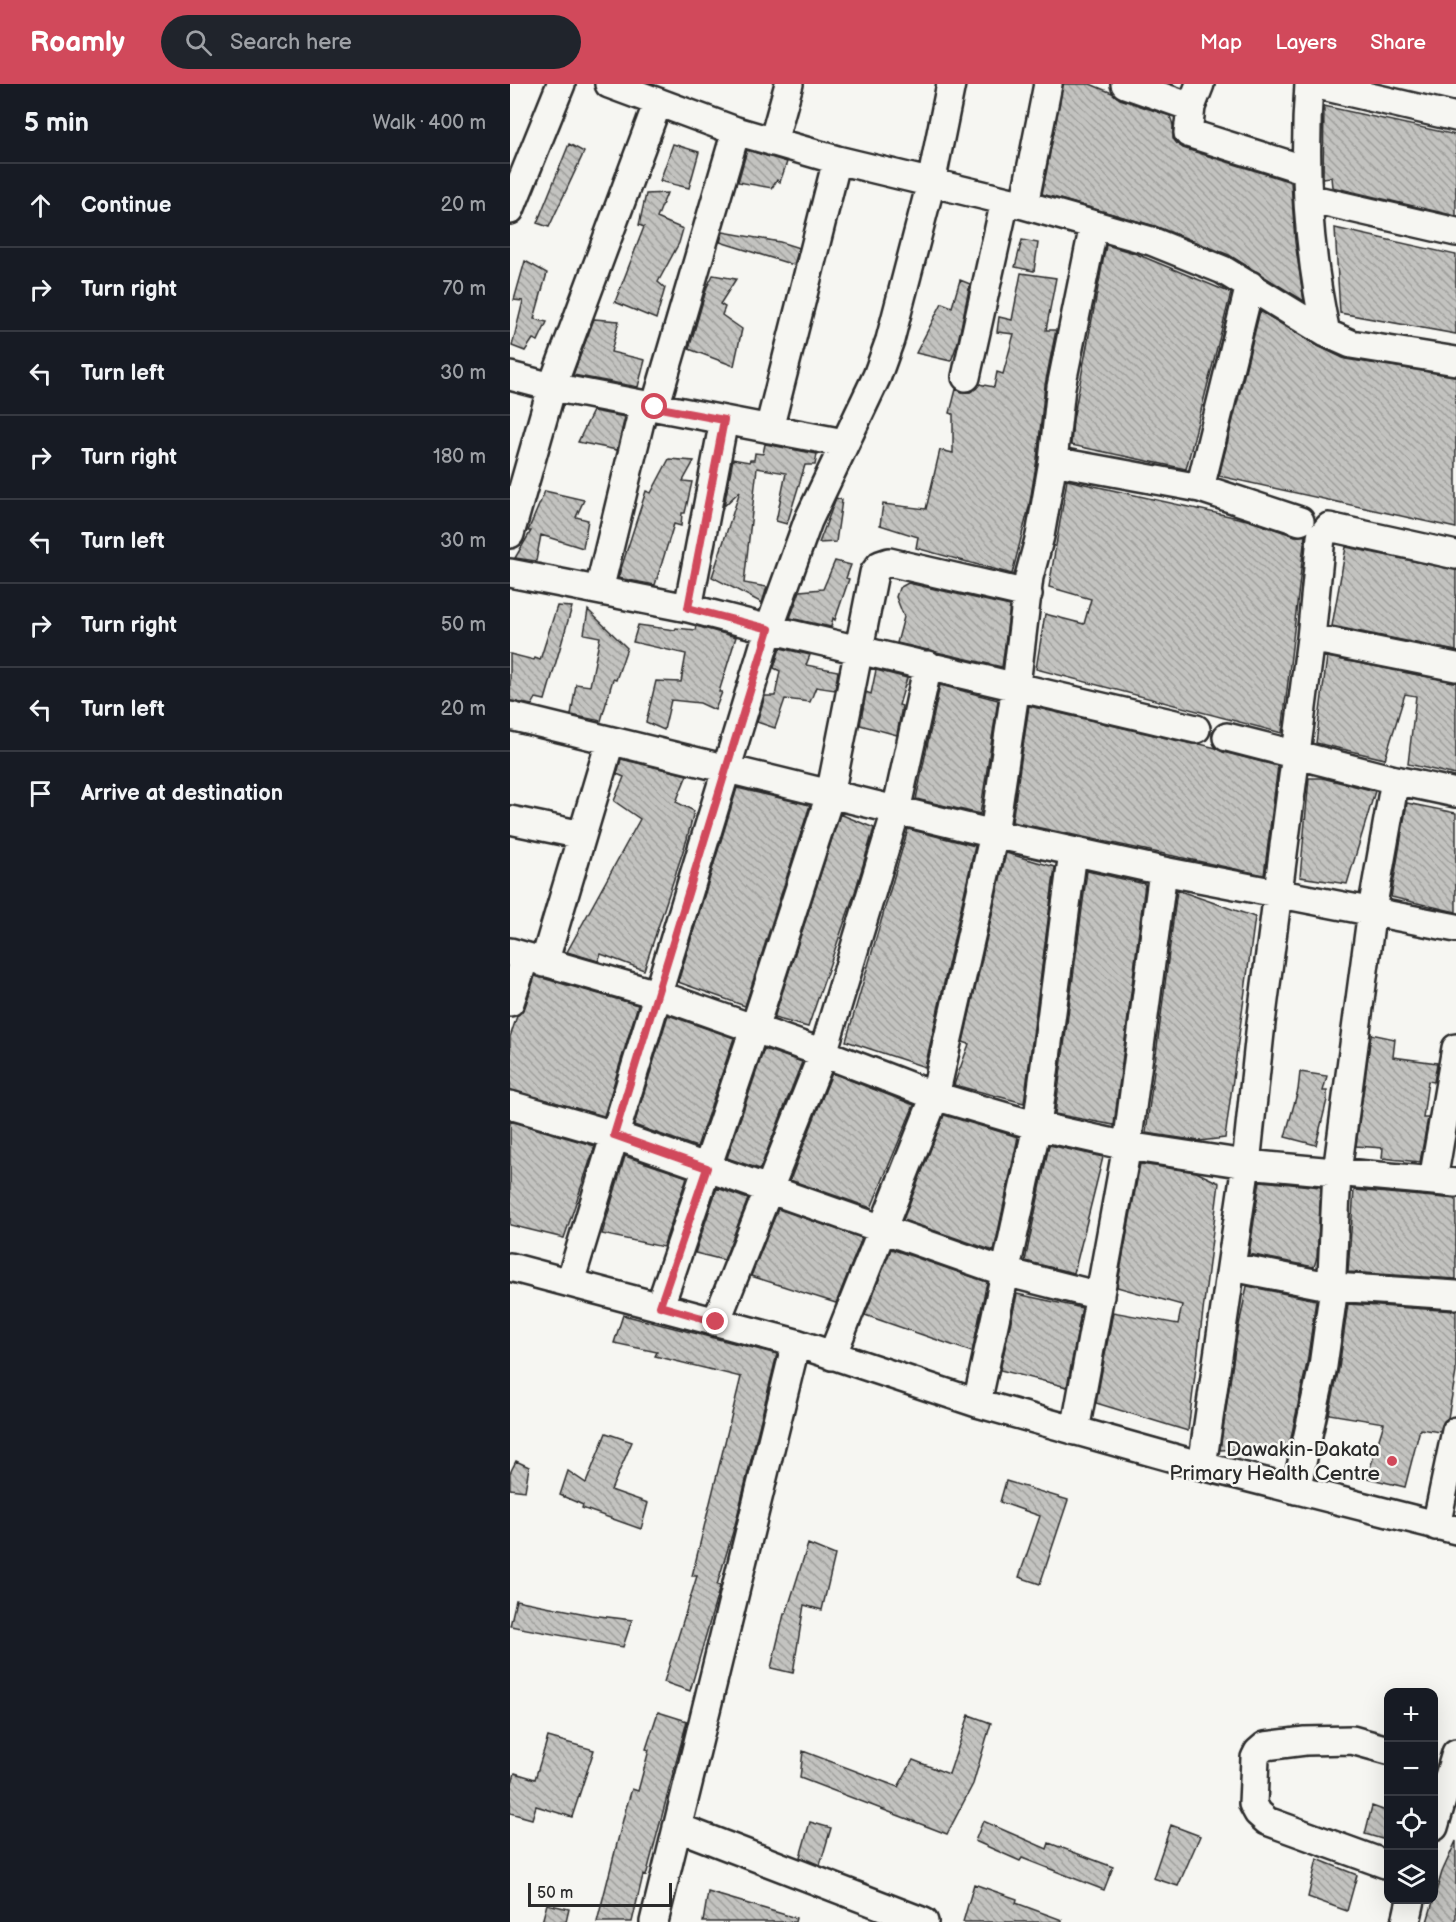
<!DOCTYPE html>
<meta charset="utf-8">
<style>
body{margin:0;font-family:"Balsamiq Sans",sans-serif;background:#20242c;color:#f1f3f6}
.controls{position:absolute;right:18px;bottom:18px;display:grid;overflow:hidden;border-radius:12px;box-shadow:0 6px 24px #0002}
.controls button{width:54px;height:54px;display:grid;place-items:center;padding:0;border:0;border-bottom:2px solid #363941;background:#171b24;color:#f1f3f6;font:30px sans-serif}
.scale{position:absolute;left:18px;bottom:15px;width:144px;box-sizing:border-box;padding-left:6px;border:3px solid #2b2b2b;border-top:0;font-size:16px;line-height:21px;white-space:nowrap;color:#2b2b2b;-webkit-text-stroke:4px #f6f6f2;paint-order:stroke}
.stop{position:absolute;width:18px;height:18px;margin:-14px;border:4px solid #d1495b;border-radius:50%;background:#fff}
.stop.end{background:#d1495b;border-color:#fff;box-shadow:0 2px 6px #0008}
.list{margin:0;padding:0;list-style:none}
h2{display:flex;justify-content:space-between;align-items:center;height:78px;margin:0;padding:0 24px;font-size:26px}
h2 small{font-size:20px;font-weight:400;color:#9ea1a6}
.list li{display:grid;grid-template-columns:39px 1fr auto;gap:18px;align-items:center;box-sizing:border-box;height:84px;padding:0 24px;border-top:2px solid #363941}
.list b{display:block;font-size:22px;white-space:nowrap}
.list em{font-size:20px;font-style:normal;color:#9ea1a6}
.icon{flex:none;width:33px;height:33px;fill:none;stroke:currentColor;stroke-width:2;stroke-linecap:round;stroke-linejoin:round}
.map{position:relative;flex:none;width:946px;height:1838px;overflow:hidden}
header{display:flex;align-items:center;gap:36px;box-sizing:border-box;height:84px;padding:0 30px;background:#d1495b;color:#fff}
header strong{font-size:28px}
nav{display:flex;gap:33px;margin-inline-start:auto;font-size:21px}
.search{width:420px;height:54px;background:#20242c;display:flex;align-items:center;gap:15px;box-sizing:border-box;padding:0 21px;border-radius:33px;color:#9ea1a6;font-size:22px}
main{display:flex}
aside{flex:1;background:#171b24}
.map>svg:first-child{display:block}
</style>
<header>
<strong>Roamly</strong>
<div class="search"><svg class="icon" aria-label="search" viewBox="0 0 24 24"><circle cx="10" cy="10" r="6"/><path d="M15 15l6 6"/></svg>Search here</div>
<nav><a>Map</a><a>Layers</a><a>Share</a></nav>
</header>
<main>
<aside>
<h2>5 min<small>Walk · 400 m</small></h2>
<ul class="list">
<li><svg class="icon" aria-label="ahead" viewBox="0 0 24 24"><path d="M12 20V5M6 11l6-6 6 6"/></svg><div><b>Continue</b></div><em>20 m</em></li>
<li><svg class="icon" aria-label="right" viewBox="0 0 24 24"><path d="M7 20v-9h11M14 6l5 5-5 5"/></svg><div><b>Turn right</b></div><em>70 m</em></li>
<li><svg class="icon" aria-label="left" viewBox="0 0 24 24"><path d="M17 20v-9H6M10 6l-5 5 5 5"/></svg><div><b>Turn left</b></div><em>30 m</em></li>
<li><svg class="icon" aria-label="right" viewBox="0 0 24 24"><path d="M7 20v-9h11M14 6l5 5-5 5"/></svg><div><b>Turn right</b></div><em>180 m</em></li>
<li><svg class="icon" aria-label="left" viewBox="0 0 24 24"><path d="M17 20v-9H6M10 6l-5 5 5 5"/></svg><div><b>Turn left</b></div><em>30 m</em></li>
<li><svg class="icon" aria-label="right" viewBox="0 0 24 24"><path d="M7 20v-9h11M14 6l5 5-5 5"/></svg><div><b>Turn right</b></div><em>50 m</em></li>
<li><svg class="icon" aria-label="left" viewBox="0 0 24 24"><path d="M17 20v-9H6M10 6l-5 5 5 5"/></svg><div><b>Turn left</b></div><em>20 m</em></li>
<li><svg class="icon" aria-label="arrive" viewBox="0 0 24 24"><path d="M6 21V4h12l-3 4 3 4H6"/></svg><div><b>Arrive at destination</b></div></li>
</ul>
</aside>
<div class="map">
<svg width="946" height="1838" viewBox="0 0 946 1838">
<defs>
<pattern id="building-back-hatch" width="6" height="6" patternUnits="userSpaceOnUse" patternTransform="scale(1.5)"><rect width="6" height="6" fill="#c3c3c0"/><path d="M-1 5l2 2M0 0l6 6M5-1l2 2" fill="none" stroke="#9f9f9c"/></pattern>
</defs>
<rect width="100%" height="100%" fill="#f6f6f2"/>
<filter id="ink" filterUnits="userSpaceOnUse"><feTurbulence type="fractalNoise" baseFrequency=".0167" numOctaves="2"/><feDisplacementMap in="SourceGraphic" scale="12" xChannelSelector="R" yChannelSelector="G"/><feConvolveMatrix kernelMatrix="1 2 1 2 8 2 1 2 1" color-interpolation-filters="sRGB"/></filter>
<g filter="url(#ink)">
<path fill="url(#building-back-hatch)" stroke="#2b2b2b" stroke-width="1.5" d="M 553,0 L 580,0 L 602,9 L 610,15 L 660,32 L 663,41 L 663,55 L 673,64 L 781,98 L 785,158 L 794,217 L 719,171 L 645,142 L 532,110 Z
M 814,22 L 946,51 L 946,132 L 822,103 L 821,93 L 813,94 Z
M 59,60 L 74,68 L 39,143 L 27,139 Z
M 163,60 L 189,68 L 179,104 L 150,97 Z
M 237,66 L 277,78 L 270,98 L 267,96 L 262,104 L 228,98 Z
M 157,109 L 147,134 L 173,145 L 169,159 L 148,198 L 155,204 L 146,235 L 105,218 L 134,143 L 129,141 L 136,110 Z
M 825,144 L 946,171 L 946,250 L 830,229 Z
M 213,148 L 270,158 L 289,164 L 284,181 L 210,158 Z
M 512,156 L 528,159 L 524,187 L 505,183 Z
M 596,161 L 624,169 L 721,209 L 676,385 L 561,361 L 563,336 Z
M 15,177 L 37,189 L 24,235 L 37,238 L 28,257 L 23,255 L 15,267 L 2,262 L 13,217 L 4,216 Z
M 511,189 L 546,194 L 536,246 L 546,246 L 535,301 L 527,375 L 519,423 L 502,490 L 406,464 L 408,453 L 370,441 L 373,420 L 416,425 L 430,366 L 443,369 L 443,330 L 440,329 L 446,305 L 452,308 L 460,308 L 469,300 L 484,303 L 487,288 L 493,290 L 504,250 L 487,248 L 489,233 L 502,236 Z
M 203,191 L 226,195 L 210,220 L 215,223 L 212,231 L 232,245 L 224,282 L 179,265 L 197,203 Z
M 450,196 L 460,200 L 448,258 L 441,277 L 406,269 L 432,219 L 442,223 Z
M 750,227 L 808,262 L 835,275 L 946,292 L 946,444 L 709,392 Z
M 84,235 L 109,237 L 101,268 L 135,276 L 128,303 L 63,291 Z
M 83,327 L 115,333 L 107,366 L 68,358 Z
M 255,360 L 307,370 L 305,381 L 295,381 L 277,440 L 266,437 L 276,389 L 247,384 L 234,499 L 257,503 L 252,519 L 202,493 L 230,407 L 214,422 L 223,375 L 239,378 L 240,376 L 244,376 L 245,369 L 253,370 Z
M 159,375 L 184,377 L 173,397 L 182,398 L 175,429 L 172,429 L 171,442 L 164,440 L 145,501 L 108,494 L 136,407 L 141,409 Z
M 557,396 L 737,436 L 785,452 L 795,451 L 772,649 L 526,585 L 535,530 L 574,540 L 581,515 L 539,503 Z
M 35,407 L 74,416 L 66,433 L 78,436 L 73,464 L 31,451 L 26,477 L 5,474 L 21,447 L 18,447 Z
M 326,414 L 332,416 L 326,458 L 309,459 Z
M 836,463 L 946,486 L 946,567 L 822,542 Z
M 325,477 L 341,481 L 336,494 L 339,495 L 325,536 L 323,534 L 321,543 L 280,534 L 290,507 L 313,505 Z
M 398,499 L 500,522 L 492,583 L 387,559 L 394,533 L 386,513 L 389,504 Z
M 47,522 L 62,523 L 35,616 L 26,614 L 22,621 L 0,617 L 0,570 L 24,576 L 25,574 L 30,576 Z
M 78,526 L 117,564 L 106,596 L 103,595 L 91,637 L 61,631 L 66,600 L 80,602 L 90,553 L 74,550 Z
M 128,541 L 165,546 L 166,544 L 185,546 L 186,542 L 226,553 L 209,608 L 212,608 L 205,626 L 190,619 L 161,616 L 154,646 L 136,638 L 146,597 L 171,598 L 176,570 L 123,558 Z
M 270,564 L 300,571 L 296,581 L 328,587 L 325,606 L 306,603 L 300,618 L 275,615 L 265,644 L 247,638 L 255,612 L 265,612 L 270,587 L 264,584 Z
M 817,573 L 946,598 L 946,691 L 898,680 L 906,612 L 895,610 L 875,675 L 806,659 Z
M 366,586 L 397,594 L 389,621 L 392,622 L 387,651 L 350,641 L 356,608 L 361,610 Z
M 430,601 L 488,616 L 470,730 L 406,715 Z
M 519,622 L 682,660 L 690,660 L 706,664 L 713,668 L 768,682 L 754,791 L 502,738 Z
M 111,675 L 177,691 L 166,718 L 184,727 L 177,755 L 134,886 L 91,870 L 88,877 L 57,868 L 130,735 L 104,717 L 114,693 L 107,690 Z
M 799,694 L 812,694 L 865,707 L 837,800 L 790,793 Z
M 227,704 L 300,721 L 235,922 L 168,898 Z
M 897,719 L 946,729 L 946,828 L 881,813 Z
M 330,730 L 364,744 L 345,808 L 298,943 L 264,934 Z
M 398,745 L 465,762 L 415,983 L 336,957 Z
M 496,769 L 545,783 L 514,1019 L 444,1001 L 459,960 L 453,958 Z
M 577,787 L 635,800 L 604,1041 L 545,1030 Z
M 667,806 L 745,833 L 715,1054 L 690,1057 L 636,1049 Z
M 25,892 L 128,921 L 94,1032 L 0,1006 L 0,953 L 7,932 L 15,923 Z
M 158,931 L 224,954 L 187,1063 L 124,1041 Z
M 861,950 L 885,955 L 883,973 L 927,979 L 924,998 L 918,997 L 913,1034 L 918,1034 L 910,1078 L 872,1074 L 873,1064 L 846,1062 Z
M 254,965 L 292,978 L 250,1085 L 217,1074 Z
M 790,988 L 817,992 L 813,1007 L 817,1007 L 817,1016 L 806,1061 L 775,1053 L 788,1006 Z
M 322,989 L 404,1021 L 361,1124 L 280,1096 Z
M 434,1031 L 508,1053 L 484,1167 L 393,1136 Z
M 0,1037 L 85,1062 L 54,1154 L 0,1141 Z
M 539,1061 L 593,1073 L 564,1189 L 515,1177 Z
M 115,1072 L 177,1093 L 153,1163 L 92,1150 Z
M 630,1080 L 686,1088 L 709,1099 L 678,1347 L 586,1319 L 603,1228 L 668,1240 L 672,1221 L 607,1203 Z
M 750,1097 L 811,1103 L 807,1173 L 804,1183 L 739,1170 Z
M 207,1104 L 238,1115 L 214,1176 L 185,1169 Z
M 844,1106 L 946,1115 L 946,1195 L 838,1188 Z
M 268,1125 L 352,1154 L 326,1219 L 241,1192 Z
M 381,1165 L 477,1198 L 462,1268 L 355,1231 Z
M 737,1202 L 806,1216 L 797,1279 L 779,1363 L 710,1366 L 727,1251 Z
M 507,1210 L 572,1224 L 557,1303 L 490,1286 Z
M 838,1220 L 946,1227 L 946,1288 L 938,1334 L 934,1337 L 930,1348 L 910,1345 L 895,1403 L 857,1394 L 874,1339 L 819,1330 L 829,1284 Z
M 113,1231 L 267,1270 L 225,1441 L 207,1501 L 210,1502 L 180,1607 L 154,1598 L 187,1492 L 182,1492 L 231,1293 L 145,1272 L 147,1268 L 104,1259 Z
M 96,1349 L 122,1358 L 101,1406 L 138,1419 L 131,1445 L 72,1424 L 73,1421 L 50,1411 L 58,1387 L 76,1399 Z
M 6,1377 L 19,1383 L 15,1407 L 0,1405 L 0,1389 Z
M 496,1397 L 558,1416 L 530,1500 L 509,1493 L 530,1432 L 490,1418 Z
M 298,1460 L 325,1471 L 312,1526 L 294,1521 L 283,1589 L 261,1584 L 274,1530 L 276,1530 Z
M 6,1516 L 81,1531 L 122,1536 L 113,1563 L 0,1542 Z
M 148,1628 L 177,1637 L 136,1792 L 133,1791 L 122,1838 L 87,1838 L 116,1724 L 122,1705 L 128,1707 L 139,1666 L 136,1665 Z
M 459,1631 L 481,1639 L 463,1700 L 437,1750 L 290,1694 L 293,1667 L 388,1703 L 403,1676 L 439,1690 Z
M 38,1653 L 84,1666 L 62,1733 L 26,1722 L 22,1735 L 0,1729 L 0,1705 L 5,1689 L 25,1695 Z
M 862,1722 L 879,1728 L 879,1757 L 855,1750 Z
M 473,1737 L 537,1765 L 539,1759 L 603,1783 L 594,1806 L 512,1774 L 510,1777 L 465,1757 Z
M 300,1738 L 321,1744 L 310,1781 L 290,1773 Z
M 661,1741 L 690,1752 L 668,1802 L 643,1794 Z
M 946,1757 L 946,1838 L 917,1838 L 932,1788 Z
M 807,1775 L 847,1791 L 837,1827 L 798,1813 Z
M 464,1800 L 507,1815 L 506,1819 L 552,1836 L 552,1838 L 453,1838 Z
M 198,1808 L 286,1834 L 285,1838 L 193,1838 Z
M 37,1820 L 59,1825 L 56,1838 L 32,1838 Z"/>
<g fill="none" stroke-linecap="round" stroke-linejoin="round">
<defs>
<path id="minor" d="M 99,0 L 226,47 L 327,76 L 514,121 L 641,157 L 713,186 L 816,249 L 841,260 L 946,277
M 615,0 L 681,23
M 690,0 L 681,23 L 678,49 L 796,86
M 799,0 C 793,83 798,167 816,249
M 804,0 L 946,33
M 263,58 L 279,0
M 798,114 L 946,148
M 514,121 L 538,0
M 0,126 L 51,0
M 0,292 L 42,303 L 334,359
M 456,293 L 495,117
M 145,323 L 226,47
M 259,345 L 327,76
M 543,377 L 690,404 L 790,437
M 690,404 L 740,201
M 0,450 L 42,303 L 148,18
M 0,489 L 178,524 L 259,545 L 686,645
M 89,506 L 134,321
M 178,524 L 214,336
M 801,554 L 946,583
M 0,632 L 484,750 L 653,787 L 946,844
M 717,653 L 885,696 L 946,709
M 0,736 L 72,751
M 0,868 L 146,910 L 313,969 L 425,1012 L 527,1042 L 617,1062 L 736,1080 L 946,1099
M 34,879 L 100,658
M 0,918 L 15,873
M 0,1021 L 104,1051 L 495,1188 L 590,1212
M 923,1096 L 946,964
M 0,1183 L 286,1259 L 467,1319 L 692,1382 L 946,1446
M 722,1183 L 824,1203 L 946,1211
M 60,1198 L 259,545 L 298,437 L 367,292 L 380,256 L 421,99 L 441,0
M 150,1222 L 244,945 L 320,711 L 364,489 L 370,481 L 379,478 L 518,510
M 206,1238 L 313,969 L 386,727 L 418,581
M 322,1272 L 425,1012 L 484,750 L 506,601 L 519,493 L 530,452 L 543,377 L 551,303 L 584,141
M 467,1319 L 527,1042 L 563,768
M 565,1347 L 617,1062 L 653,787
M 692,1382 L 736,1080 L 751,939 L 801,554 L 811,453 L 819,443 L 946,471
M 786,1406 L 813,1282 L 824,1203 L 822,1190 L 827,1088 L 862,826 L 885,696
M 926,1442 L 946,1347
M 878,1666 L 842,1656 L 795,1657 L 755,1662 L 748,1668 L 745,1674 L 743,1720 L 748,1729 L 757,1737 L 878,1781
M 167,1743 L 414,1838
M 924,1743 L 946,1669
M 144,1838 L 286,1259
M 896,1838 L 901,1816"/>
</defs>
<use href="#minor" stroke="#2b2b2b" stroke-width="32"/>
<use href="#minor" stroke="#f6f6f2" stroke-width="27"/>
</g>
</g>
<g fill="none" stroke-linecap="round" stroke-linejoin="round" filter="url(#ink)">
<path stroke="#d1495b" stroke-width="8" d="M 145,323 L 214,336 L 178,524 L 259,545 L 104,1051 L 197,1084 L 150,1222 L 206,1238"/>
</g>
<circle fill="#d1495b" stroke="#f6f6f2" stroke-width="2" cx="882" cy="1377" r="6"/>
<g text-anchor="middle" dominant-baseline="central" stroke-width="5" stroke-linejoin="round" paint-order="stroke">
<g font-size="21" fill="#2b2b2b" stroke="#f6f6f2" text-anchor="end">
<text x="870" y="1365">Dawakin-Dakata<tspan x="870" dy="24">Primary Health Centre</tspan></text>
</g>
</g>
</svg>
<div class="controls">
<button>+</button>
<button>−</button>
<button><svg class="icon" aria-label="locate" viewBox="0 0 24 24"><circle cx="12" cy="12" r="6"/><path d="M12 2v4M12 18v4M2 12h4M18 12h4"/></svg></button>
<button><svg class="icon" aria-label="layers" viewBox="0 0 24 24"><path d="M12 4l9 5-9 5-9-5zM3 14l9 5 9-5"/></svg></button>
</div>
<div class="scale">50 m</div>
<div class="stop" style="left:145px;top:323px"></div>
<div class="stop end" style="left:206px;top:1238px"></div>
</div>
</main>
